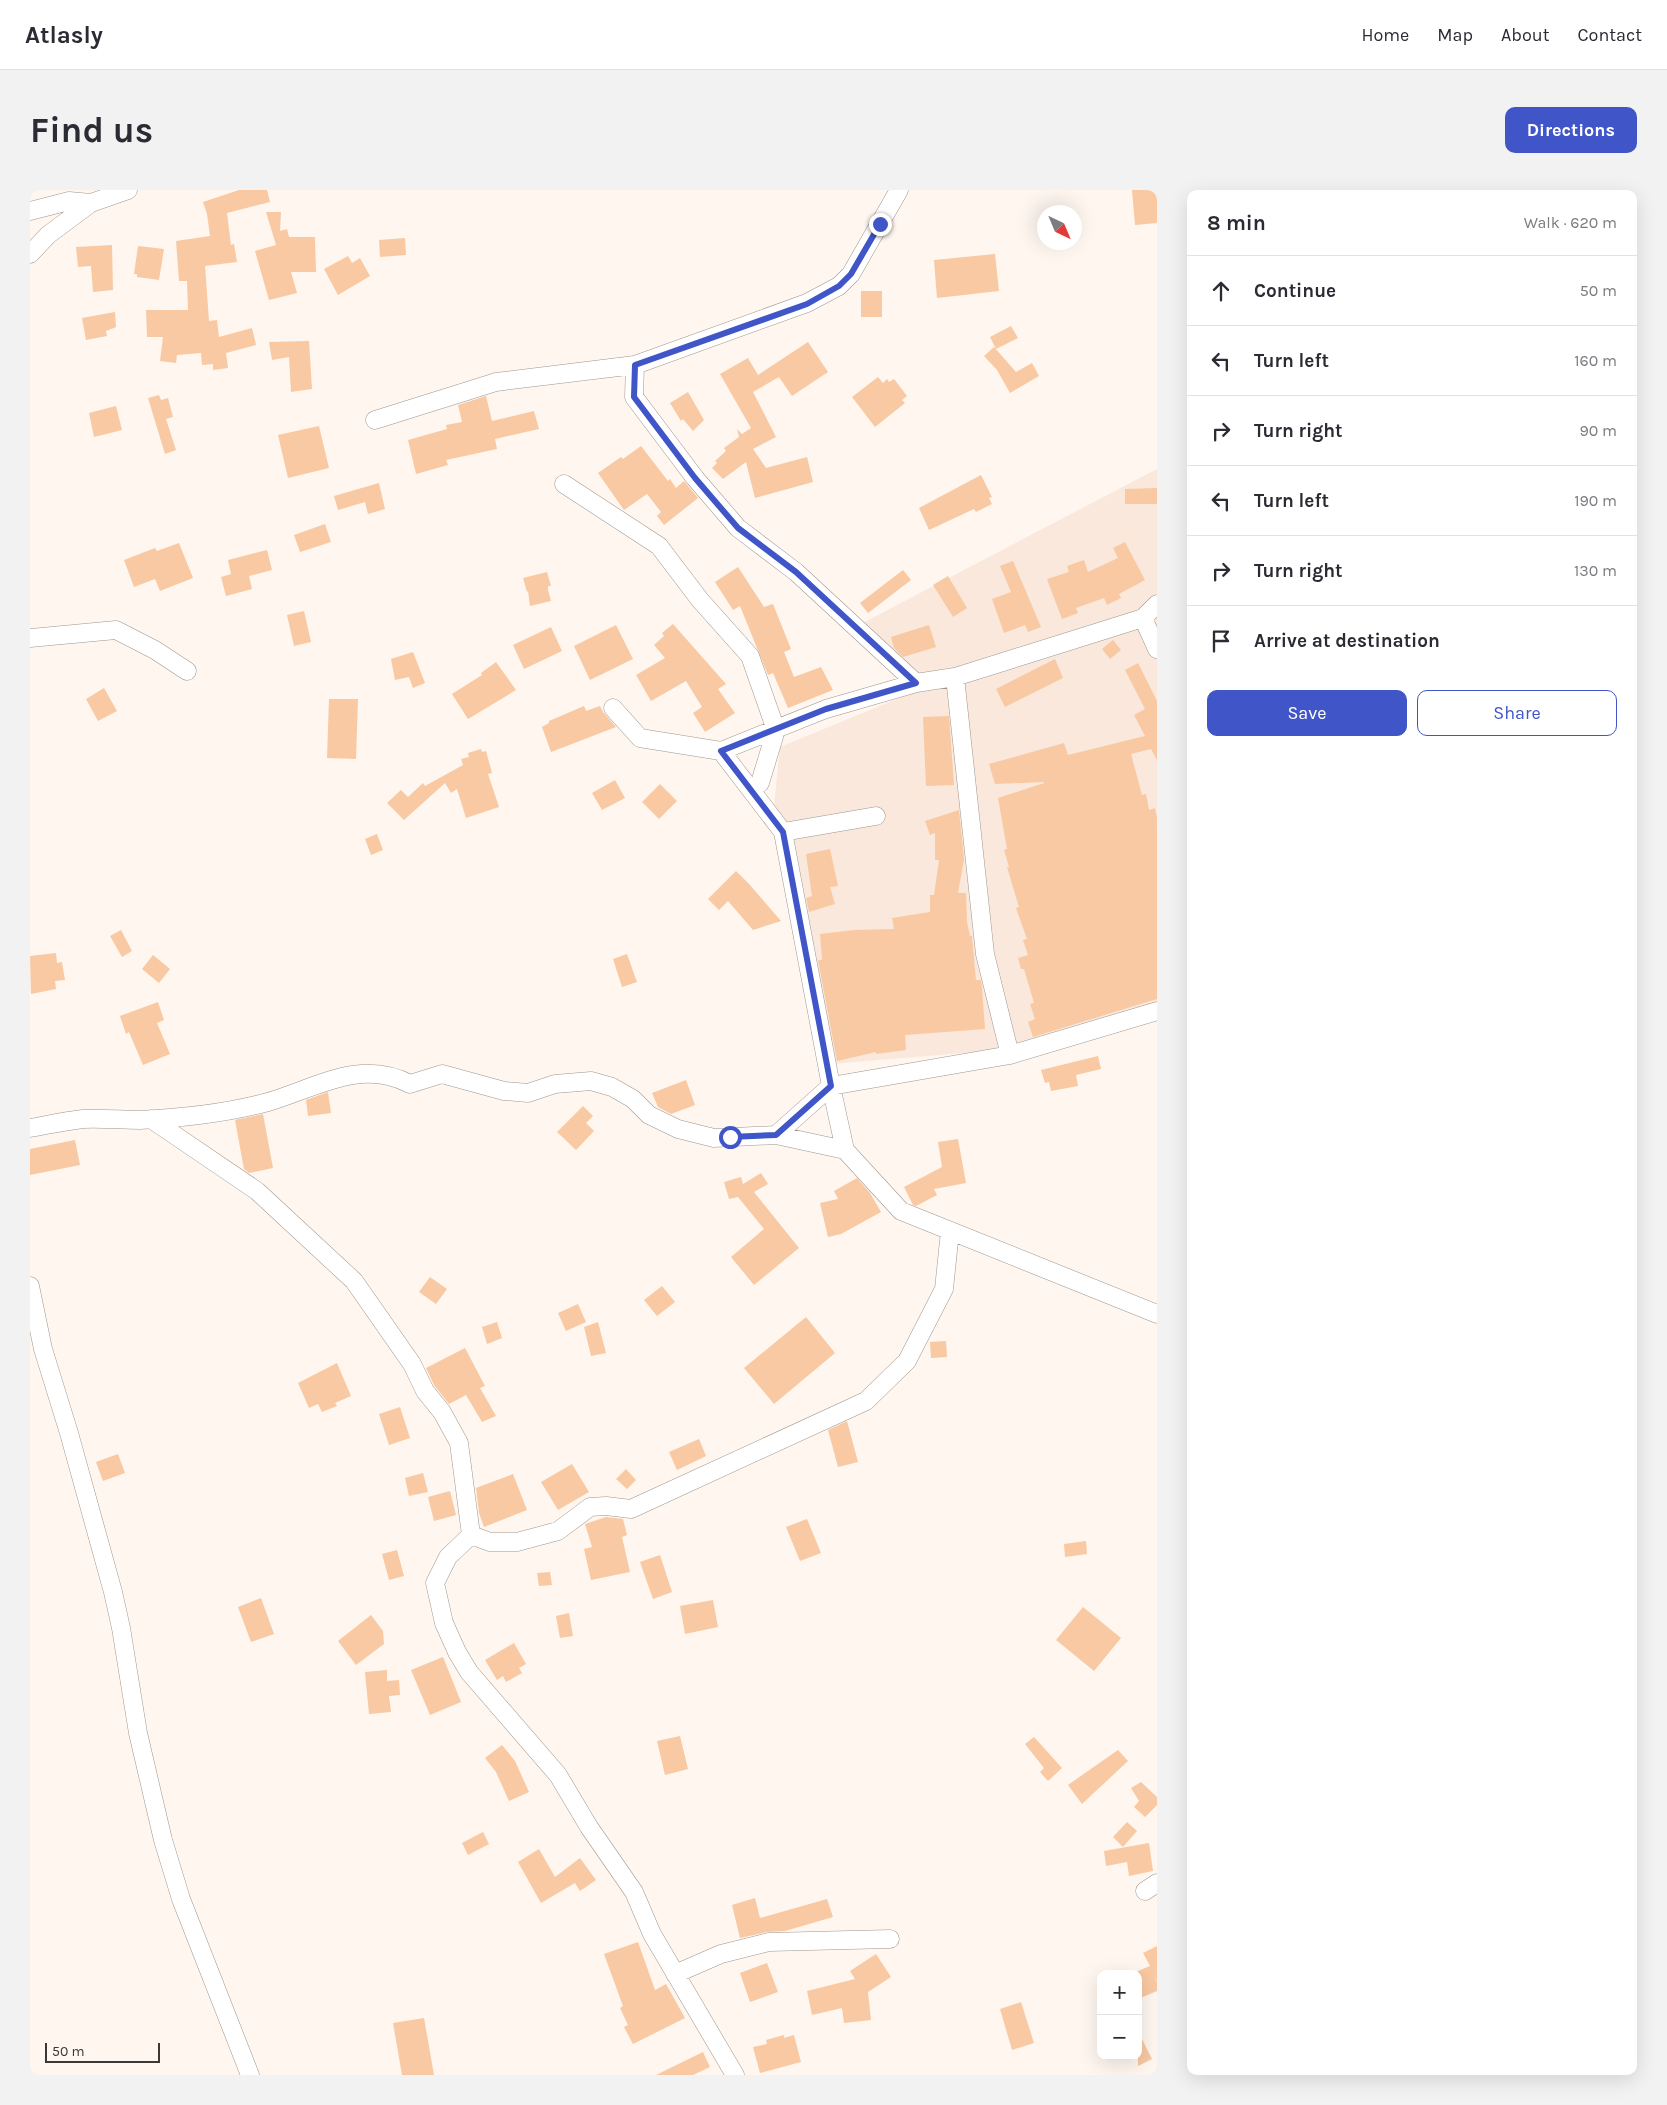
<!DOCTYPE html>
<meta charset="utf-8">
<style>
body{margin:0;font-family:Karla,sans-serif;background:#f2f2f3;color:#2b2b33}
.controls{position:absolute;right:15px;bottom:15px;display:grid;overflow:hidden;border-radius:10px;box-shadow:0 5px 20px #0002}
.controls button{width:45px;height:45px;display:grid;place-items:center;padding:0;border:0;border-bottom:1px solid #e1e1e2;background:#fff;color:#2b2b33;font:25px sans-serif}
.compass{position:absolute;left:1007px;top:15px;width:45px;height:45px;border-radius:50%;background:#fff;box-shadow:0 5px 20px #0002;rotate:136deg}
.scale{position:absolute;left:15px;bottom:12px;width:115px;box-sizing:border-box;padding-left:5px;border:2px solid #3b3734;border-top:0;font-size:14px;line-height:18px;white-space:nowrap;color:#3b3734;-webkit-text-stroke:4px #fef6ef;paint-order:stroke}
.stop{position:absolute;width:15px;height:15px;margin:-11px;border:4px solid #4055c8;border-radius:50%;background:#fff}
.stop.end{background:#4055c8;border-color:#fff;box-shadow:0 1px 5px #0008}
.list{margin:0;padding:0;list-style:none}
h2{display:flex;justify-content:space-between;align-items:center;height:65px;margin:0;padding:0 20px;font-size:21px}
h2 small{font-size:16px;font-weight:400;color:#7c7c81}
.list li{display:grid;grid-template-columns:32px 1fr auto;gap:15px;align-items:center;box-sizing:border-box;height:70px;padding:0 20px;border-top:1px solid #e1e1e2}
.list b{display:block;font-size:19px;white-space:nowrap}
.list em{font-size:16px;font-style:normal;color:#7c7c81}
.actions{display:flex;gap:10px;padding:15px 20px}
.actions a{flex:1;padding:11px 0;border:1px solid #4055c8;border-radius:10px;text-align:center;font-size:18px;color:#4055c8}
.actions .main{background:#4055c8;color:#fff}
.icon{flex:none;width:28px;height:28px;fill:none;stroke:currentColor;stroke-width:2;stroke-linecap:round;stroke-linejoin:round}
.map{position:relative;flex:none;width:1127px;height:1885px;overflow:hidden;border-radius:10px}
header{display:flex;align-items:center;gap:30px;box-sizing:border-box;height:70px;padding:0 25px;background:#fff;border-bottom:1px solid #e1e1e2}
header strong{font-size:24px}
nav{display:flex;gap:28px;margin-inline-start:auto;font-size:18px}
.intro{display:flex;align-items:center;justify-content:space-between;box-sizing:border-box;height:120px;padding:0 30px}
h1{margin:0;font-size:35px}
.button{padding:12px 22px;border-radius:10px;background:#4055c8;color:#fff;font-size:18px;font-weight:700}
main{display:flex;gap:30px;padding:0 30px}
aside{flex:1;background:#fff;border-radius:10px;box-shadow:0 5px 20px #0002}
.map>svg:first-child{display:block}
</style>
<header>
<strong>Atlasly</strong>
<nav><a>Home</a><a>Map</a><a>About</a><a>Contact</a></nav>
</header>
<div class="intro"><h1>Find us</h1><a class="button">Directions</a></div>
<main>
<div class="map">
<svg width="1127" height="1885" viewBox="0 0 1127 1885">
<rect width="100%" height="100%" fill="#fef6ef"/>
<path fill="#f9e8db" d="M 1127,279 L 1127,813 L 969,860 L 789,875 L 742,636 L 750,557 L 879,504 L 829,435 Z"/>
<path fill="#f8c9a2" d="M 209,0 L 237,0 L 240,12 L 197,23 L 201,55 L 204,54 L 207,72 L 175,76 L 179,131 L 187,130 L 189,147 L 222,138 L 226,155 L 196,163 L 198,178 L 183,180 L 183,174 L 172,175 L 171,163 L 147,165 L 146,173 L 130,171 L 133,147 L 117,147 L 116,120 L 158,120 L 157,91 L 149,91 L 146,51 L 180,46 L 177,24 L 173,12 Z
M 1102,0 L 1127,0 L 1127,33 L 1105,35 Z
M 236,22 L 251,22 L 250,41 L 257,39 L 259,47 L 285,47 L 286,82 L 261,82 L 267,103 L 239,110 L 225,61 L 246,55 Z
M 375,48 L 376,65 L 350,67 L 349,50 Z
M 82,55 L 83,100 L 63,102 L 61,76 L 48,77 L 46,57 Z
M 108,56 L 134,59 L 129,90 L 107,87 L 107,84 L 104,84 Z
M 965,64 L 969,101 L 907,108 L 904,70 Z
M 318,66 L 322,73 L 330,68 L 340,86 L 308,105 L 294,79 Z
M 831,101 L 852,101 L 852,127 L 831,127 Z
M 85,122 L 86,137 L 76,141 L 77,146 L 56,150 L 52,128 Z
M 981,136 L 988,148 L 966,159 L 960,147 Z
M 279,151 L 282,199 L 261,202 L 259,167 L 242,170 L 239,152 Z
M 778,152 L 798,182 L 762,206 L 749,187 L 723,202 L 746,247 L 723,259 L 736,278 L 777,267 L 783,292 L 725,308 L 716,272 L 693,289 L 682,278 L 687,273 L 685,271 L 696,261 L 694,258 L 709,247 L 707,239 L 712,244 L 721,238 L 690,184 L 718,168 L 728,185 Z
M 964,157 L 986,182 L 1002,173 L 1009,186 L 980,203 L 967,180 L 954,166 Z
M 848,187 L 853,193 L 857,189 L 859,192 L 864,189 L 877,206 L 872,210 L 875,213 L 845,237 L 822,207 Z
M 658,202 L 674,230 L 663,241 L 653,229 L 651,231 L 640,213 Z
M 129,205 L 131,210 L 138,208 L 143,227 L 136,229 L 146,260 L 135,264 L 118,208 Z
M 456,206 L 462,231 L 504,221 L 509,239 L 465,249 L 467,259 L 416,270 L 418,275 L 386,284 L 378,250 L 417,239 L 416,235 L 432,232 L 428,215 Z
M 86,216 L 92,240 L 64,247 L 59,223 Z
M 289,236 L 299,278 L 258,288 L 248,245 Z
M 611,256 L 638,291 L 640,289 L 646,298 L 654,291 L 668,308 L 634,335 L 627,326 L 631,322 L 617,304 L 594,320 L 568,283 L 591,267 L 593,269 Z
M 951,285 L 962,307 L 959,308 L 962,314 L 946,322 L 944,319 L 899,340 L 889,318 Z
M 349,293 L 355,319 L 338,324 L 335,312 L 308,320 L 304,306 Z
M 1127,298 L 1127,314 L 1095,314 L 1095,299 Z
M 295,334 L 301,352 L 270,362 L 264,345 Z
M 1095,352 L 1115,390 L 1089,404 L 1091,408 L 1077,415 L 1074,408 L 1046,418 L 1048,423 L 1032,429 L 1017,389 L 1039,382 L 1037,376 L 1054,370 L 1058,382 L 1088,368 L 1083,358 Z
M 149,353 L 163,388 L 130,401 L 125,389 L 104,397 L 94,370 L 125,358 L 127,361 Z
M 237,360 L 242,380 L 219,386 L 222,399 L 196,406 L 191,387 L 201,384 L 198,370 Z
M 983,371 L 1011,437 L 998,442 L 995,435 L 974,443 L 962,409 L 981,402 L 970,376 Z
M 708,377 L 734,417 L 743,414 L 761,459 L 754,462 L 764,487 L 791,477 L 803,500 L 758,518 L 743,483 L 738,485 L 710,416 L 703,420 L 685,392 Z
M 873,380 L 881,390 L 838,423 L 830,413 Z
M 517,382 L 521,396 L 518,396 L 518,400 L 521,411 L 500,416 L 498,401 L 497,402 L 493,388 Z
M 918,386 L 937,418 L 923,427 L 903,395 Z
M 274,421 L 281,452 L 264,456 L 257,425 Z
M 643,434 L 696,494 L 688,499 L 705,523 L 675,542 L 663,523 L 672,517 L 656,491 L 621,511 L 606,485 L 635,468 L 624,455 L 634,446 L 632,443 Z
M 586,435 L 603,469 L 560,490 L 544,456 Z
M 899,435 L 906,457 L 873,467 L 864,458 L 861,447 Z
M 521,437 L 532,461 L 494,479 L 483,455 Z
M 1083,450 L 1091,460 L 1080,469 L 1072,459 Z
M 383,462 L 395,493 L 383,498 L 379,487 L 365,490 L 361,469 Z
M 1025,469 L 1033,488 L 975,517 L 966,499 Z
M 466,472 L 486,500 L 438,529 L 422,504 L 452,485 L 451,483 Z
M 1108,473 L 1127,511 L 1127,570 L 1121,559 L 1101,564 L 1112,605 L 1116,604 L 1119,620 L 1125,618 L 1127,628 L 1127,809 L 1003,847 L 998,832 L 1005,829 L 1000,814 L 1004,813 L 994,779 L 991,779 L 988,768 L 998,765 L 993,750 L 997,749 L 986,718 L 989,717 L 977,677 L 979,677 L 974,660 L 977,659 L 968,608 L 1014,593 L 1014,592 L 965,594 L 959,574 L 1034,553 L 1038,565 L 1115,546 L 1104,525 L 1115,519 L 1095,480 Z
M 74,498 L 87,521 L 68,531 L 56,509 Z
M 299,509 L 328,509 L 326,569 L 297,568 Z
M 554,516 L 556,521 L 570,516 L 573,522 L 586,537 L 521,562 L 512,537 L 519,533 L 519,531 Z
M 919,526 L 924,595 L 896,596 L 893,527 Z
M 451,559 L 452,562 L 456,561 L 462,583 L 458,584 L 469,617 L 436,628 L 427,599 L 421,603 L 415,593 L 374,630 L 357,613 L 371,600 L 378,607 L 393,593 L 395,596 L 433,575 L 431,569 L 439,567 L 438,563 Z
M 585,590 L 595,608 L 572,620 L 562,603 Z
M 630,594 L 647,611 L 629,629 L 612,612 Z
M 929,620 L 934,669 L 928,703 L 936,703 L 937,732 L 940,746 L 942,746 L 946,790 L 951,790 L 952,798 L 955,839 L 875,845 L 876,860 L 846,864 L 846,862 L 807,871 L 788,770 L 792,770 L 790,744 L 824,740 L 864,739 L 862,728 L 900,722 L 900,705 L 904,705 L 909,670 L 905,670 L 905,643 L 900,645 L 895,631 Z
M 347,644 L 353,660 L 341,665 L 335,649 Z
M 800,659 L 808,696 L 800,697 L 805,714 L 779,722 L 776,708 L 782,706 L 776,664 Z
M 706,681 L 720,695 L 751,731 L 723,740 L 698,711 L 689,720 L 678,709 Z
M 91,740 L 102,761 L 92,767 L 80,746 Z
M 26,763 L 27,773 L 32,772 L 35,790 L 25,791 L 26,799 L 1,804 L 0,766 Z
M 597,764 L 607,792 L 592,797 L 583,769 Z
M 123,765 L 140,779 L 129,793 L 112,779 Z
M 128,812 L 134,830 L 127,833 L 140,864 L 113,875 L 99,842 L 96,844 L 90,826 Z
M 1068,866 L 1071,879 L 1046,885 L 1048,896 L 1021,901 L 1019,892 L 1015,893 L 1011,880 Z
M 656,890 L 665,915 L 641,924 L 628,917 L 622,903 Z
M 298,902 L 301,923 L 278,926 L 276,910 Z
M 553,916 L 563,926 L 556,933 L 564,941 L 546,960 L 527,942 Z
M 233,924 L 243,978 L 219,983 L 214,979 L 205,930 Z
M 928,949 L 936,993 L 904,999 L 907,1005 L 886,1016 L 883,1015 L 874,997 L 912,977 L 908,952 Z
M 45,950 L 50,975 L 0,985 L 0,959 Z
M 731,983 L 738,994 L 724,1002 L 769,1058 L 724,1095 L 701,1067 L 734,1039 L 708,1007 L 699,1009 L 694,992 L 711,987 L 713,994 Z
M 827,988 L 840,1003 L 851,1022 L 811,1044 L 798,1047 L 790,1013 L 808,1009 L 804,1001 Z
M 400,1087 L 417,1099 L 406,1114 L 389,1102 Z
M 632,1096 L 645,1112 L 627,1126 L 614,1110 Z
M 548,1114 L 556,1132 L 536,1141 L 528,1123 Z
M 776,1127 L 805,1163 L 744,1214 L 714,1178 Z
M 467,1132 L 472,1148 L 457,1154 L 452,1137 Z
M 568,1132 L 576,1163 L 561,1166 L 554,1137 Z
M 916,1151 L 917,1167 L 901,1168 L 900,1152 Z
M 435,1158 L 455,1196 L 450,1198 L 466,1226 L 452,1232 L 436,1205 L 419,1214 L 404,1195 L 396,1178 Z
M 307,1173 L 321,1206 L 305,1213 L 307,1216 L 292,1222 L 288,1214 L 279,1218 L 268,1193 Z
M 370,1217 L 380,1248 L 359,1255 L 349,1224 Z
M 817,1231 L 828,1272 L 808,1277 L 798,1240 Z
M 669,1249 L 676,1266 L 647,1280 L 639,1262 Z
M 88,1264 L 95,1283 L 73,1291 L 66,1272 Z
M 542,1274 L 559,1302 L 528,1320 L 511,1292 Z
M 596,1279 L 606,1290 L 597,1299 L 586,1289 Z
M 393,1283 L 398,1302 L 379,1306 L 375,1288 Z
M 483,1284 L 497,1320 L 454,1337 L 449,1323 L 446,1298 Z
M 420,1301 L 426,1325 L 404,1331 L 398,1307 Z
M 576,1327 L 593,1329 L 597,1345 L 592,1347 L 600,1382 L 561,1390 L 554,1359 L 562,1357 L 555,1334 Z
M 777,1329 L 791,1363 L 770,1371 L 756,1337 Z
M 1056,1351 L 1057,1364 L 1035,1367 L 1034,1354 Z
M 367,1360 L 374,1386 L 359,1390 L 352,1364 Z
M 630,1365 L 642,1402 L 623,1409 L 610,1372 Z
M 520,1382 L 522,1395 L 509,1396 L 507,1383 Z
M 231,1408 L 244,1444 L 221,1452 L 208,1417 Z
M 683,1410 L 688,1437 L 655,1444 L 650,1416 Z
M 1053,1417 L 1091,1448 L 1064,1481 L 1026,1450 Z
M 539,1423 L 543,1446 L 530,1448 L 526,1426 Z
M 341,1425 L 353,1441 L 354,1454 L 326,1475 L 308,1451 Z
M 484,1453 L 496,1474 L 489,1478 L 492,1483 L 476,1492 L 473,1486 L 467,1490 L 455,1470 Z
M 413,1467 L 431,1512 L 400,1525 L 381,1480 Z
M 357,1480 L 357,1491 L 369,1490 L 370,1505 L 359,1506 L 361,1522 L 339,1524 L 335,1482 Z
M 650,1546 L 658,1579 L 635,1585 L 627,1551 Z
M 1004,1547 L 1032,1578 L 1018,1591 L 1010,1582 L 1014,1578 L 995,1554 Z
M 472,1555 L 485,1571 L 499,1602 L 479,1611 L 466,1582 L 455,1568 Z
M 1088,1560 L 1098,1571 L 1052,1614 L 1038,1595 Z
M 1111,1592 L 1127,1607 L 1127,1615 L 1115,1627 L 1104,1617 L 1109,1611 L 1101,1598 Z
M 1097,1632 L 1107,1641 L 1093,1657 L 1083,1647 Z
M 453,1642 L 459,1654 L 438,1665 L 432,1653 Z
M 1119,1653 L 1123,1681 L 1099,1686 L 1097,1672 L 1076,1676 L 1074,1661 Z
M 509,1659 L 525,1687 L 550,1668 L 566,1690 L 550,1701 L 545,1693 L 511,1713 L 488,1672 Z
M 725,1708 L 730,1728 L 797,1709 L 803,1727 L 755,1741 L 737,1742 L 710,1748 L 702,1715 Z
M 608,1752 L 625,1800 L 636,1794 L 655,1828 L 603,1854 L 594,1837 L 598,1835 L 590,1818 L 593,1816 L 574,1764 Z
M 1127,1756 L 1127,1791 L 1123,1783 L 1127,1792 L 1127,1801 L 1108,1809 L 1108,1781 L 1120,1776 L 1113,1763 Z
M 846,1764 L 861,1787 L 838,1802 L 841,1830 L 814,1833 L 812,1818 L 782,1825 L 777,1801 L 825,1789 L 820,1781 Z
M 737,1773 L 748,1802 L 720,1812 L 710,1783 Z
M 991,1812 L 1004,1853 L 982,1860 L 970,1819 Z
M 394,1828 L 404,1885 L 372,1885 L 363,1833 Z
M 1108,1841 L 1122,1869 L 1108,1876 Z
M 754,1845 L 754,1848 L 764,1845 L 771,1872 L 730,1883 L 723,1857 L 737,1854 L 736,1850 Z
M 673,1862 L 680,1877 L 663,1885 L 626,1885 Z"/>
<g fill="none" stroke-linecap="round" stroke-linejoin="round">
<defs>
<path id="minor" d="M 0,21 L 39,11 L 61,13
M 0,64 L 18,45 L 61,13 L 98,0
M 605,175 L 604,207 L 665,288 L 708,338 L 766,382 L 886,493 L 925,487 L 1113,428 L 1127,414
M 345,230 L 466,192 L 605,175 L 777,113 L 809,96 L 821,84 L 869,0
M 534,294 L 629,356 L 670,410 L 720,466 L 746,540 L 730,593
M 1113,428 L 1127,459
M 0,448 L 86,440 L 125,460 L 157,481
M 925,487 L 955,764 L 980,865
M 583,518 L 610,548 L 691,561 L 796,519 L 886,493
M 691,561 L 753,642 L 801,896 L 815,960 L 871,1021 L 1127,1124
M 753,642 L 846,626
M 121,929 L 227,1001 L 324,1091 L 382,1174 L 395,1201 L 412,1222 L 429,1253 L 441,1345 L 418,1367 L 405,1393 L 414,1433 L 427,1462 L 439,1482 L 528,1585 L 559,1637 L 604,1702 L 622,1744 L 705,1885
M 0,938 C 17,935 35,931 53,929 C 71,928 91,930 110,930 C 152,928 197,923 238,912 C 286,898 330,868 380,894 L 412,884 L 474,901 L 498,903 L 525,894 L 561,891 L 582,897 L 603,909 L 619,925 L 648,939 L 684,948 L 746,945 L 815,960
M 746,945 L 801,896 L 980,865 L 1127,821
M 0,1096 L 13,1159 L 39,1243 L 83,1402 L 91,1438 L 108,1543 L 133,1650 L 151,1709 L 220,1885
M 441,1345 L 460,1352 L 487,1352 L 528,1341 L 560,1317 L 576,1316 L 601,1319 L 836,1211 L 877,1171 L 914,1099 L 920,1041
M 1115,1701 L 1127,1693
M 645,1784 L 691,1764 L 739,1752 L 860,1749"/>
</defs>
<use href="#minor" stroke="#9f968e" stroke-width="19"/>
<use href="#minor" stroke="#fff" stroke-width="18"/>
</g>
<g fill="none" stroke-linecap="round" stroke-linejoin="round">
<path stroke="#4055c8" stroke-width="6" d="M 700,947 L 746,945 L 801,896 L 753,642 L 691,561 L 796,519 L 886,493 L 766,382 L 708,338 L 665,288 L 604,207 L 605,175 L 777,114 L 809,96 L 821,84 L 850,34"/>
</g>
</svg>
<div class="controls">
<button>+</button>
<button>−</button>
</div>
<svg class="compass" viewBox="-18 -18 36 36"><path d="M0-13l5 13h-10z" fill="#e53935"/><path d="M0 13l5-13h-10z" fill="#7c7c81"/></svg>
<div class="scale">50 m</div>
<div class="stop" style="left:700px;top:947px"></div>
<div class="stop end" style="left:850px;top:34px"></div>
</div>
<aside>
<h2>8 min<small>Walk · 620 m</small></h2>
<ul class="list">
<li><svg class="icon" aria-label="ahead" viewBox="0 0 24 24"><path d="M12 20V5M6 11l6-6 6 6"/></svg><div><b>Continue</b></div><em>50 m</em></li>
<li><svg class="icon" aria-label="left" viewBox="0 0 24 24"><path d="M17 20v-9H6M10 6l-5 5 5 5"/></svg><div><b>Turn left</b></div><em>160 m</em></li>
<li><svg class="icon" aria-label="right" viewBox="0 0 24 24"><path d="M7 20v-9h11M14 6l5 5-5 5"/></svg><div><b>Turn right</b></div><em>90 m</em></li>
<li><svg class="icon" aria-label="left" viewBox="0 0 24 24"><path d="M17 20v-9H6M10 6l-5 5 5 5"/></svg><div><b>Turn left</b></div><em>190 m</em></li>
<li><svg class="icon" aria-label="right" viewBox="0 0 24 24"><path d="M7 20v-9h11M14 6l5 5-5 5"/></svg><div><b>Turn right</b></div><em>130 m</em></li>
<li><svg class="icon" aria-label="arrive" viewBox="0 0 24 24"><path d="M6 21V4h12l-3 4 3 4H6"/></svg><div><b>Arrive at destination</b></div></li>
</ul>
<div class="actions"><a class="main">Save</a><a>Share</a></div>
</aside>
</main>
